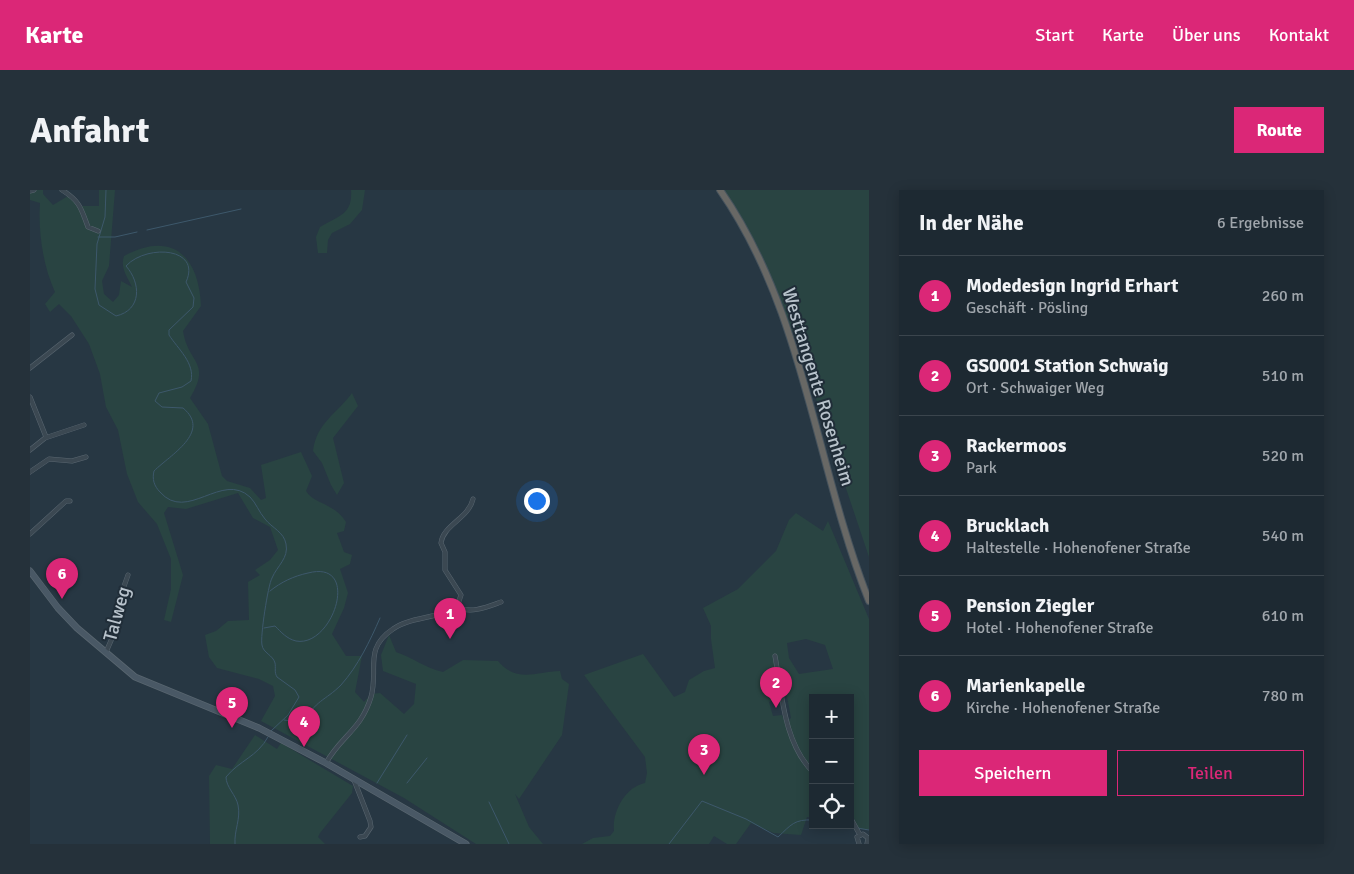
<!DOCTYPE html>
<html lang="de">
<meta charset="utf-8">
<style>
body{margin:0;font-family:Signika,sans-serif;background:#25313a;color:#f1f3f6}
.controls{position:absolute;right:15px;bottom:15px;display:grid;overflow:hidden;border-radius:0px;box-shadow:0 2px 12px #0003}
.controls button{width:45px;height:45px;display:grid;place-items:center;padding:0;border:0;border-bottom:1px solid #3b454d;background:#1d2932;color:#f1f3f6;font:25px sans-serif}
.you{position:absolute;left:506px;top:310px;width:18px;height:18px;margin:-12px;border:4px solid #fff;border-radius:50%;background:#1a73e8;box-shadow:0 0 0 8px #1a73e833}
.badge{display:grid;place-items:center;width:32px;height:32px;border-radius:50%;background:#db2777;color:#fff;font-size:16px;font-weight:700}
.pin{position:absolute;translate:-50% -41px;filter:drop-shadow(0 1px 2px #0008)}
.pin::after{content:'';position:absolute;top:26px;width:18px;height:15px;background:inherit;clip-path:polygon(0 0,100% 0,50% 100%)}
.list{margin:0;padding:0;list-style:none}
h2{display:flex;justify-content:space-between;align-items:center;height:65px;margin:0;padding:0 20px;font-size:21px}
h2 small{font-size:16px;font-weight:400;color:#a0a6ac}
.list li{display:grid;grid-template-columns:32px 1fr auto;gap:15px;align-items:center;box-sizing:border-box;height:80px;padding:0 20px;border-top:1px solid #3b454d}
.list b{display:block;font-size:19px;white-space:nowrap}
.list p{margin:0;font-size:16px;white-space:nowrap;color:#a0a6ac}
.list em{font-size:16px;font-style:normal;color:#a0a6ac}
.actions{display:flex;gap:10px;padding:15px 20px}
.actions a{flex:1;padding:11px 0;border:1px solid #db2777;border-radius:0px;text-align:center;font-size:18px;color:#db2777}
.actions .main{background:#db2777;color:#fff}
.icon{flex:none;width:28px;height:28px;fill:none;stroke:currentColor;stroke-width:2;stroke-linecap:round;stroke-linejoin:round}
.map{position:relative;flex:none;width:839px;height:654px;overflow:hidden;border-radius:0px}
header{display:flex;align-items:center;gap:30px;box-sizing:border-box;height:70px;padding:0 25px;background:#db2777;color:#fff}
header strong{font-size:24px}
nav{display:flex;gap:28px;margin-inline-start:auto;font-size:18px}
.intro{display:flex;align-items:center;justify-content:space-between;box-sizing:border-box;height:120px;padding:0 30px}
h1{margin:0;font-size:35px}
.button{padding:12px 22px;border-radius:0px;background:#db2777;color:#fff;font-size:18px;font-weight:700}
main{display:flex;gap:30px;padding:0 30px}
aside{flex:1;background:#1d2932;border-radius:0px;box-shadow:0 2px 12px #0003}
.map>svg:first-child{display:block}
</style>
<header>
<strong>Karte</strong>
<nav><a>Start</a><a>Karte</a><a>Über uns</a><a>Kontakt</a></nav>
</header>
<div class="intro"><h1>Anfahrt</h1><a class="button">Route</a></div>
<main>
<div class="map">
<svg width="839" height="654" viewBox="0 0 839 654">
<rect width="100%" height="100%" fill="#273743"/>
<path fill="#294442" fill-rule="evenodd" d="M 0,0 L 13,0 L 13,4 L 23,15 L 38,6 L 48,16 L 69,16 L 69,0 L 85,0 L 79,76 L 72,91 L 74,104 L 83,112 L 89,105 L 91,91 L 102,97 C 97,86 90,78 94,66 C 142,40 169,66 171,116 L 153,141 C 158,174 182,171 160,208 L 178,234 L 192,286 L 197,291 L 220,298 L 231,310 L 236,308 L 231,275 L 271,262 L 282,286 L 276,301 C 285,315 303,312 316,332 L 314,341 L 307,343 L 314,362 L 322,365 L 320,374 L 310,379 L 318,403 L 314,418 L 302,444 L 316,466 L 332,466 L 325,502 L 334,512 L 341,504 L 350,503 L 374,524 L 384,514 L 386,494 L 353,481 L 351,465 L 359,445 L 366,462 C 382,467 395,478 413,482 L 433,470 L 468,471 C 486,493 506,482 530,481 L 532,489 L 539,494 L 532,545 L 489,609 L 485,604 L 499,637 L 513,654 L 446,654 L 374,608 L 231,531 L 245,506 L 243,496 L 229,489 L 187,478 L 179,467 L 175,445 L 186,441 L 198,431 L 219,430 L 218,392 L 230,385 L 225,380 L 240,370 L 248,360 L 240,337 L 223,328 L 208,303 L 156,319 L 138,317 L 134,323 L 153,385 L 141,432 L 134,430 L 141,399 L 141,369 L 127,334 L 108,312 L 97,284 L 88,240 L 76,217 L 70,184 L 59,154 L 41,126 L 29,114 L 20,122 L 15,114 L 25,102 C 13,76 8,42 10,13 L 0,10 Z
M 321,0 L 335,0 L 332,20 L 320,34 L 302,43 L 298,50 L 297,63 L 288,63 L 286,47 L 290,37 C 308,26 323,25 321,0 Z
M 694,0 L 839,0 L 839,367 L 769,158 L 729,60 Z
M 322,203 L 328,216 L 303,248 L 314,293 L 307,305 L 301,295 L 292,273 L 283,261 C 287,232 306,225 322,203 Z
M 766,323 L 793,341 L 798,331 L 839,429 L 839,639 L 829,639 L 820,620 L 820,508 L 783,508 L 783,627 L 777,627 L 771,645 L 744,643 L 721,633 L 706,654 L 697,654 L 684,646 L 679,654 L 552,654 L 563,648 L 580,646 L 584,641 C 582,622 595,597 615,593 L 617,583 L 615,567 L 554,485 L 613,464 L 644,507 L 655,502 L 659,490 L 674,481 L 685,478 L 681,449 L 681,436 L 673,418 L 708,399 L 746,361 L 759,330 ZM 776,449 L 795,455 L 803,479 L 769,484 L 759,468 L 757,453 ZM 757,506 L 761,528 L 755,532 L 752,525 L 743,526 L 739,512 Z
M 225,545 L 247,559 L 251,553 L 323,596 L 322,603 L 290,643 L 288,647 L 295,654 L 180,654 L 179,586 L 186,575 L 202,579 Z"/>
<g fill="none" stroke-linecap="round" stroke-linejoin="round">
<path stroke="#3d586b" stroke-width="1" d="M 76,0 L 75,27 L 67,54 L 65,99 L 69,115 L 86,126 C 112,120 111,93 96,76 C 116,54 172,57 156,92 L 164,108 L 163,117 L 139,140 L 139,145 C 148,159 165,173 161,191 L 152,197 L 129,203 L 125,211 L 132,217 L 153,218 C 182,242 140,265 124,281 C 122,289 124,296 130,302 C 157,333 192,281 220,307 C 226,313 229,322 235,329 C 242,338 254,342 256,354 C 259,368 247,376 242,388 C 238,395 230,447 232,455 C 233,463 243,465 245,473 C 246,478 244,482 247,487 L 265,500 L 269,507 L 258,525 L 241,541
M 117,40 L 211,19
M 68,47 L 85,47 L 107,42
M 234,438 L 245,436 C 251,442 257,449 266,451 C 303,458 332,369 278,383 C 264,386 251,392 240,401
M 254,530 L 274,533 C 285,510 295,511 311,495 C 328,476 340,451 350,428
M 347,593 L 377,545
M 377,593 L 397,568
M 459,612 L 479,654
M 814,635 L 823,637
M 827,638 L 839,640
M 205,654 C 204,640 211,629 208,615 C 206,605 196,597 196,587 C 210,570 227,567 238,547
M 639,654 L 672,611 L 716,629 L 748,647 C 761,635 764,629 783,630"/>
<defs>
<path id="minor" d="M 32,0 C 51,12 51,19 58,37 L 68,41
M 0,1 L 4,0
M 0,178 L 42,145
M 0,207 L 16,247
M 0,260 L 15,248 L 54,235
M 0,282 L 19,269 L 42,271 L 56,267
M 0,344 L 36,311 L 40,311
M 427,417 C 441,424 457,417 471,412
M 76,462 L 83,446 L 88,413 L 98,385
M 745,466 C 752,505 754,553 783,582
M 296,573 C 311,546 331,540 341,507 C 349,479 333,459 363,439 C 379,427 407,429 427,417 L 431,405 L 415,380 L 415,362 L 411,353 C 413,335 439,328 443,309
M 324,590 L 340,631 L 341,637 L 335,646 L 330,647
M 820,627 L 830,645
M 829,654 L 827,647 L 833,644 L 838,648 L 837,654"/>
<path id="secondary" d="M 0,381 L 28,418 L 47,438 L 105,487 L 229,538 L 296,573 L 436,654"/>
<path id="trunk" d="M 690,0 C 775,122 785,275 839,411"/>
</defs>
<use href="#minor" stroke="#596670" stroke-width="5"/>
<use href="#secondary" stroke="#596670" stroke-width="7"/>
<use href="#trunk" stroke="#46535d" stroke-width="8"/>
<use href="#minor" stroke="#3b4852" stroke-width="4"/>
<use href="#secondary" stroke="#495865" stroke-width="5.5"/>
<use href="#trunk" stroke="#686865" stroke-width="6"/>
</g>
<g text-anchor="middle" dominant-baseline="central" stroke-width="4" stroke-linejoin="round" paint-order="stroke">
<g font-size="19" fill="#b8c3cc" stroke="#202d38">
<text transform="translate(788 197) rotate(73)">Westtangente Rosenheim</text>
<text transform="translate(87 424) rotate(-75)">Talweg</text>
</g>
</g>
</svg>
<div class="controls">
<button>+</button>
<button>−</button>
<button><svg class="icon" aria-label="locate" viewBox="0 0 24 24"><circle cx="12" cy="12" r="6"/><path d="M12 2v4M12 18v4M2 12h4M18 12h4"/></svg></button>
</div>
<div class="you"></div>
<div class="pin badge" style="left:420px;top:449px">1</div>
<div class="pin badge" style="left:746px;top:518px">2</div>
<div class="pin badge" style="left:674px;top:585px">3</div>
<div class="pin badge" style="left:274px;top:557px">4</div>
<div class="pin badge" style="left:202px;top:538px">5</div>
<div class="pin badge" style="left:32px;top:409px">6</div>
</div>
<aside>
<h2>In der Nähe<small>6 Ergebnisse</small></h2>
<ul class="list">
<li><span class="badge">1</span><div><b>Modedesign Ingrid Erhart</b><p>Geschäft · Pösling</p></div><em>260 m</em></li>
<li><span class="badge">2</span><div><b>GS0001 Station Schwaig</b><p>Ort · Schwaiger Weg</p></div><em>510 m</em></li>
<li><span class="badge">3</span><div><b>Rackermoos</b><p>Park</p></div><em>520 m</em></li>
<li><span class="badge">4</span><div><b>Brucklach</b><p>Haltestelle · Hohenofener Straße</p></div><em>540 m</em></li>
<li><span class="badge">5</span><div><b>Pension Ziegler</b><p>Hotel · Hohenofener Straße</p></div><em>610 m</em></li>
<li><span class="badge">6</span><div><b>Marienkapelle</b><p>Kirche · Hohenofener Straße</p></div><em>780 m</em></li>
</ul>
<div class="actions"><a class="main">Speichern</a><a>Teilen</a></div>
</aside>
</main>
